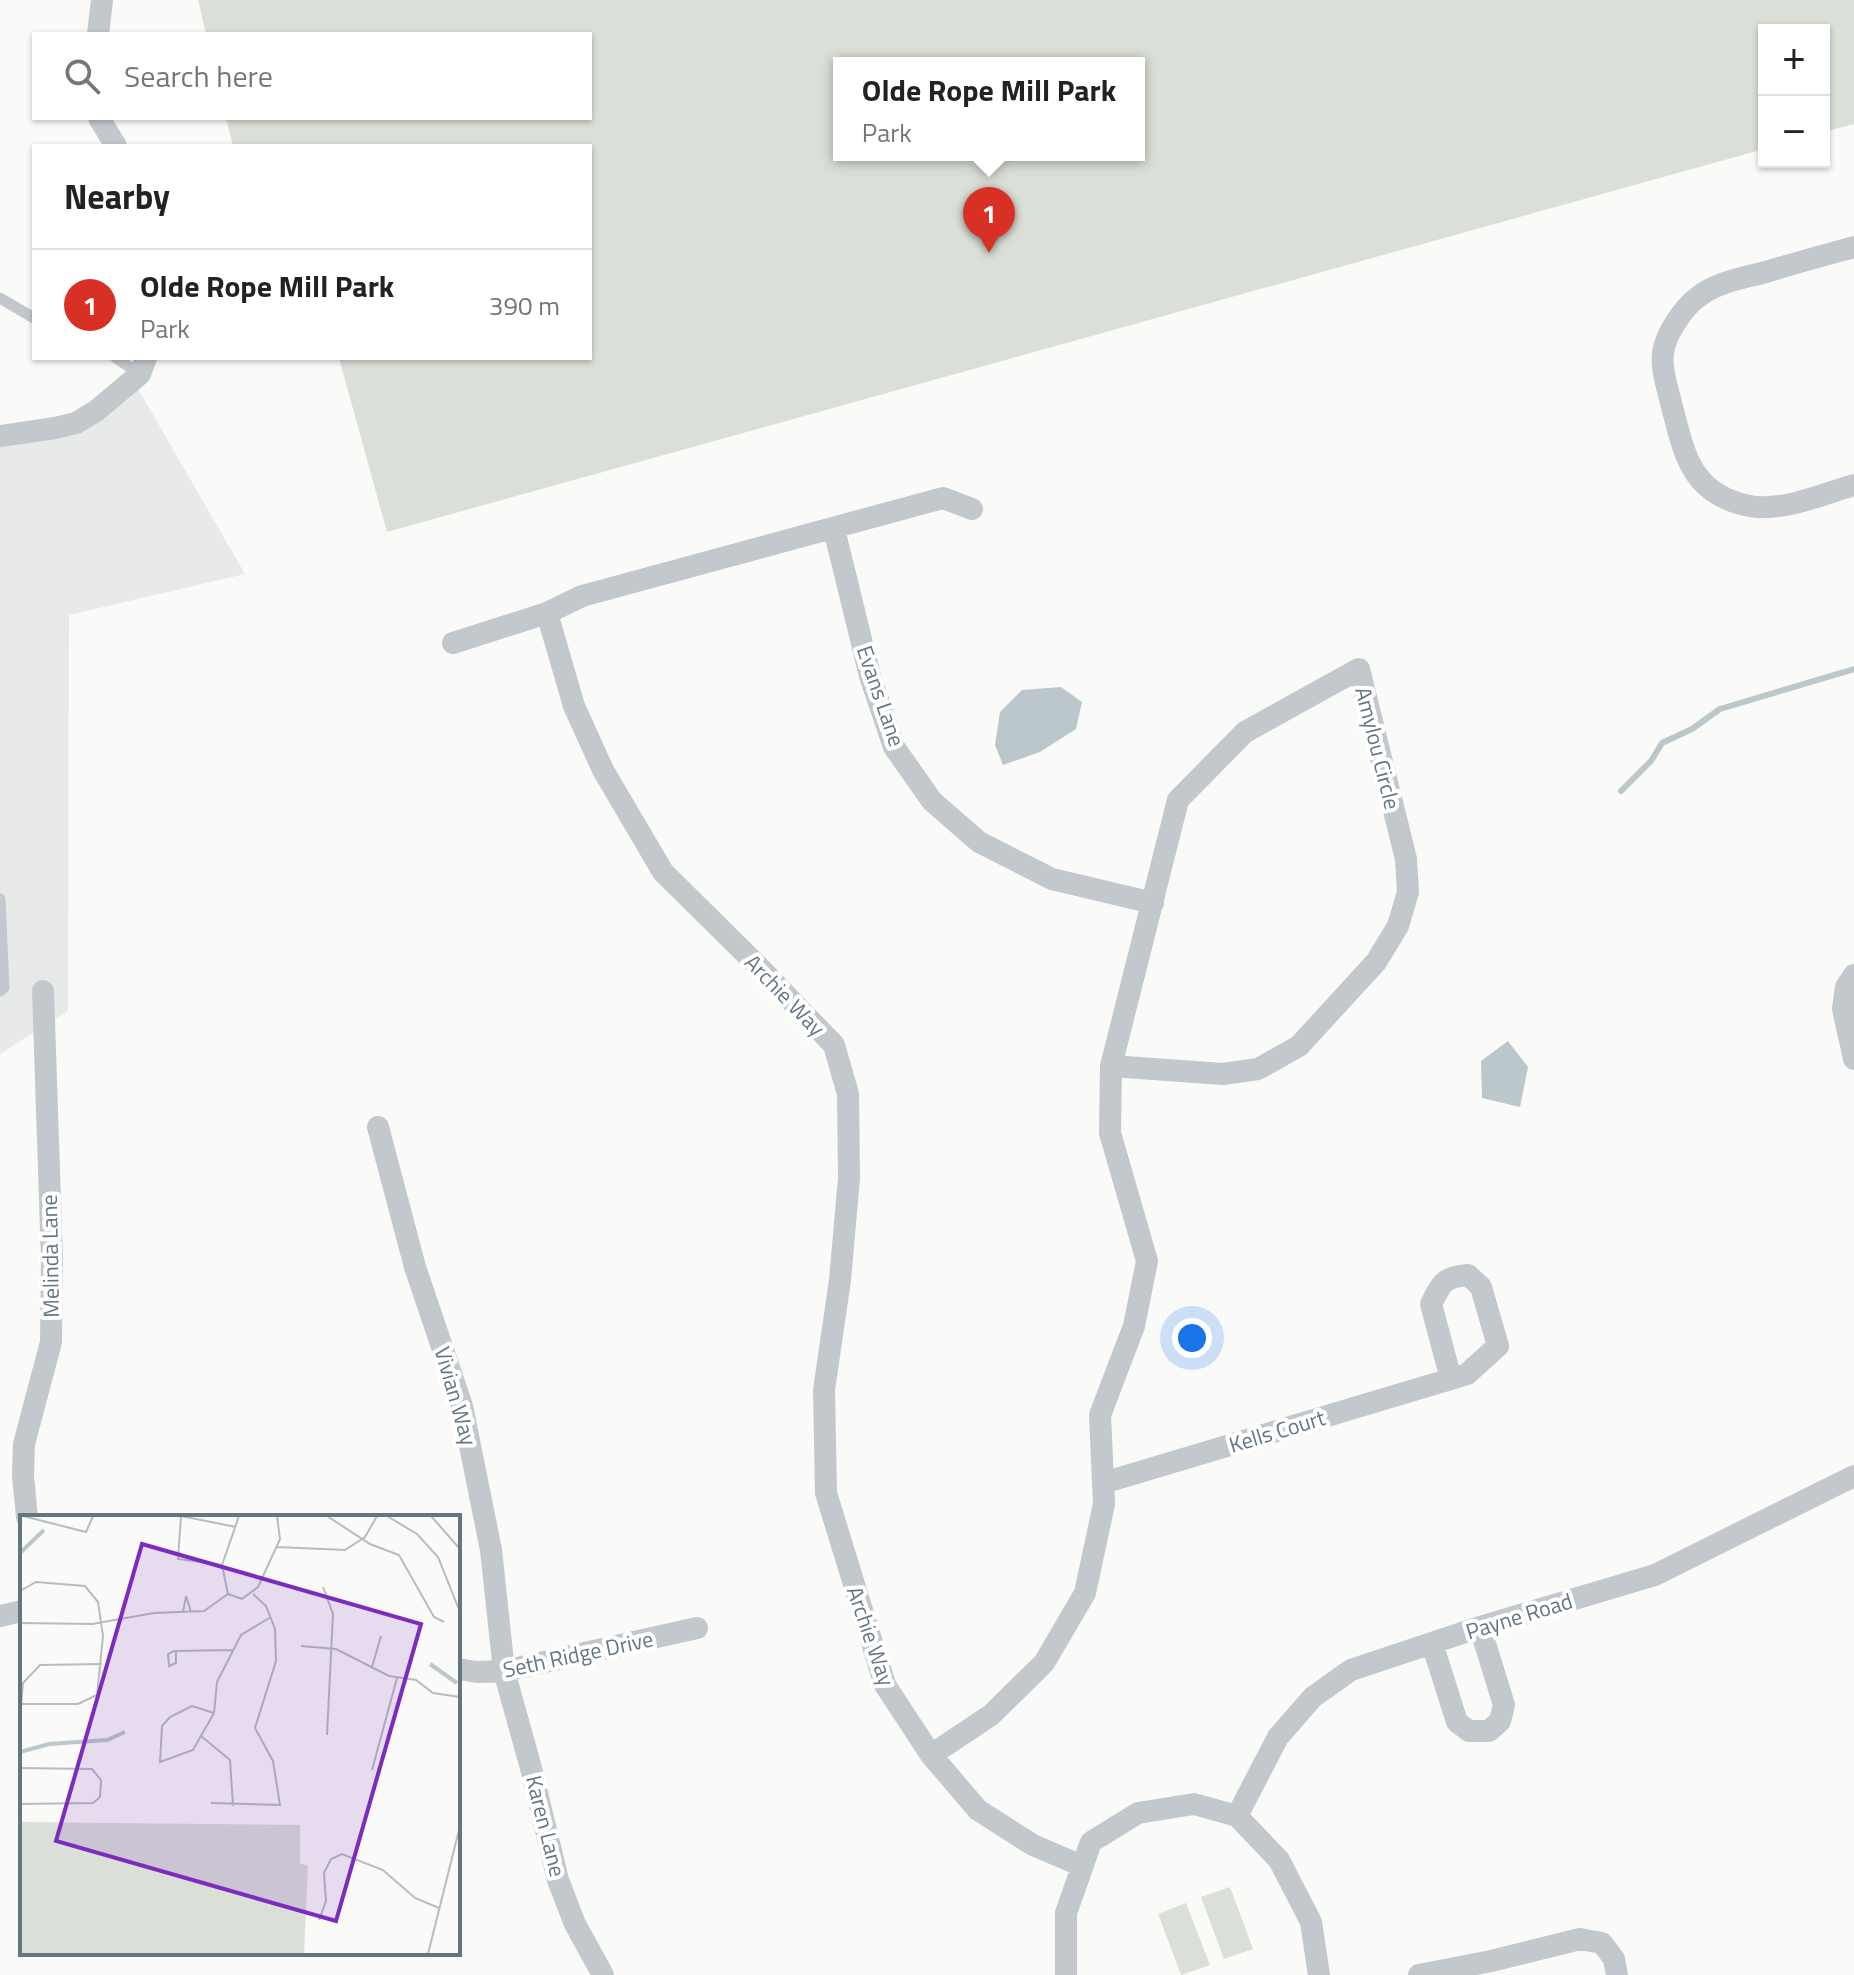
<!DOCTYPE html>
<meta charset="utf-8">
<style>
body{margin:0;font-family:"Titillium Web",sans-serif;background:#f2f2f2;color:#222}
.controls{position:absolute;right:24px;top:24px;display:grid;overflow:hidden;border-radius:0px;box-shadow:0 2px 6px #0004}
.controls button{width:72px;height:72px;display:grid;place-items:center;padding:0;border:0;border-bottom:2px solid #e0e0e0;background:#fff;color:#222;font:40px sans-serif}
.you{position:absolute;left:1192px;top:1338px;width:28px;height:28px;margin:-20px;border:6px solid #fff;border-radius:50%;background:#1a73e8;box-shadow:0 0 0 12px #1a73e833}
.badge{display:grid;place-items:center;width:52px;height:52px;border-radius:50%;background:#d93025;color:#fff;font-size:26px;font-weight:700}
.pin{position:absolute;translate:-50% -66px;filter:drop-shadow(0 2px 4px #0008)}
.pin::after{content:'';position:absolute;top:42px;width:28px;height:24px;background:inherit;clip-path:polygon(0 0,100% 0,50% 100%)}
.popup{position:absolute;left:833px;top:57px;width:312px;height:104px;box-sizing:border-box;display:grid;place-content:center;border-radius:0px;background:#fff;filter:drop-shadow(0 2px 6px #0005);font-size:26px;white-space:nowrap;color:#767676}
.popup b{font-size:30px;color:#222}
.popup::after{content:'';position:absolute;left:50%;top:100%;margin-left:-16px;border:16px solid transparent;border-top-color:#fff}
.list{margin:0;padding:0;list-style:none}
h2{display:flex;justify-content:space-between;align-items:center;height:104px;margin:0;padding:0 32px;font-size:34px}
h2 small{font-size:26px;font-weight:400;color:#767676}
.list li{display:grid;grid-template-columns:52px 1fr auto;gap:24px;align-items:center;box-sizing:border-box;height:112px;padding:0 32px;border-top:2px solid #e0e0e0}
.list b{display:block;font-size:30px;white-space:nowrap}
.list p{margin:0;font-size:26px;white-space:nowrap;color:#767676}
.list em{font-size:26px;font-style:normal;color:#767676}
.icon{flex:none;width:44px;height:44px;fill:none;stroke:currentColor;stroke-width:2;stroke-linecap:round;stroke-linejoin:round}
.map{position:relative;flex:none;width:1854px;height:1975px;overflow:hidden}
.search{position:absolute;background:#fff;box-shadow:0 2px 6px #0004;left:32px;top:32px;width:560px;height:88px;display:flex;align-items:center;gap:20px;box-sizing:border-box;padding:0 28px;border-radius:0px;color:#767676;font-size:30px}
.panel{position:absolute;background:#fff;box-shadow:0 2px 6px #0004;left:32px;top:144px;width:560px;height:216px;border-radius:0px}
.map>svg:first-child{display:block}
</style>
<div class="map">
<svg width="1854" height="1975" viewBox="0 0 1854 1975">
<rect width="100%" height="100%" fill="#fafaf8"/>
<path fill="#e8e9e9" d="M 137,387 L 245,574 L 69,615 L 68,1011 L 0,1054 L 0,437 L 29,440 L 88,429 Z"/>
<path fill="#dadfd7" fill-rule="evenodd" d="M 198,0 L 1854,0 L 1854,124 L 1824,132 L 1824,30 L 1764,30 L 1764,149 L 387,532 L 339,358 L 590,358 L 590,146 L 233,146 L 226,118 L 590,118 L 590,34 L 206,34 ZM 839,63 L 1139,63 L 1139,155 L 839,155 Z
M 1230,1887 L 1253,1949 L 1224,1959 L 1201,1897 Z
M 1186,1903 L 1210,1965 L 1181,1975 L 1158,1914 Z"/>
<path fill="#bbc7cb" d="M 1061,687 L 1082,702 L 1076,729 L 1040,752 L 1003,765 L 995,745 L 1000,712 L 1022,690 Z
M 1508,1041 L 1528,1067 L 1520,1107 L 1482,1098 L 1481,1061 Z"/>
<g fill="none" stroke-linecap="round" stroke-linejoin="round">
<path stroke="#bbc7cb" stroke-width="6" d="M 1621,791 L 1651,761 L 1662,743 L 1692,729 L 1720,709 L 1854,669"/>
<path stroke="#c3c8cc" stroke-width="11" d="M 0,298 L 34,318
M 116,358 L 140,374
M 0,899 L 4,988 L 0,991"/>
<path stroke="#c3c8cc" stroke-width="22" d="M 98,34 L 102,0
M 99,118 L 116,146
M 1854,247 C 1825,255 1795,263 1766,272 C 1743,278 1717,282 1698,297 C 1683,308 1665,335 1663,353 C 1661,371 1668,389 1672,407 C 1684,452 1690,490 1741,504 C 1777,515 1819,495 1854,485
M 0,436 L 55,428 L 76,423 L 96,411 L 140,374 L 146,358
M 972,509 L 943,498 L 582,596 L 547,613 L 574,706 L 603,770 L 663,872 L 756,964 L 834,1045 L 848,1094 L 849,1178 L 840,1280 L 824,1390 L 826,1493 L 885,1685 L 931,1755 L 978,1810 L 1033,1845 L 1082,1866
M 834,529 L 870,676 L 894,747 L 932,801 L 979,842 L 1052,879 L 1153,903
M 453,643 L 547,613
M 1854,975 L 1846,987 L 1843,1009 L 1854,1059
M 378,1127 L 415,1267 L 462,1406 L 491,1550 L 504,1671 L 531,1768 L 558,1880 L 575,1924 L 603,1975
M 1103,1483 L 1451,1379 L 1467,1374 L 1498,1346 L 1481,1287 L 1468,1275 C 1443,1277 1442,1283 1431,1304 L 1451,1379
M 27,1517 L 23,1476 L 24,1444 L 51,1342 L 52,1260 L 43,991
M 0,1616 L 22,1611
M 1432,1643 L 1457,1722 L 1469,1731 L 1489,1731 L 1500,1721 L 1504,1705 L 1480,1627
M 458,1669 L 477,1672 L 504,1671 L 697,1628
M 931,1755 L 991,1715 L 1044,1663 L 1085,1593 L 1104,1504 L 1100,1415 L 1134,1326 L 1147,1261 L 1110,1133 L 1111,1066 L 1178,800 L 1245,732 L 1359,669 L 1406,859 L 1408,892 L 1398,926 L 1376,962 L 1299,1046 L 1258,1069 L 1223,1074 L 1111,1066
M 1237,1816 L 1278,1737 L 1313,1697 L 1351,1670 L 1480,1627 L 1655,1575 L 1854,1476
M 1237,1816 L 1279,1860 L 1311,1922 L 1319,1975
M 1066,1975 L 1066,1913 L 1091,1842 L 1138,1813 L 1194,1804 L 1237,1816
M 1419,1975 L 1491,1961 L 1580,1939 L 1602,1943 L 1614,1959 L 1617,1975"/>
</g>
<g text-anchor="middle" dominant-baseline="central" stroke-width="8" stroke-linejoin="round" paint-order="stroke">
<g font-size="22" fill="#657683" stroke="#fff">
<text transform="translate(881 696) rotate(71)">Evans Lane</text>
<text transform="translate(1378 748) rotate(76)">Amylou Circle</text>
<text transform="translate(785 995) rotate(46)">Archie Way</text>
<text transform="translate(50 1256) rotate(-91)">Melinda Lane</text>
<text transform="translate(456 1396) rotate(74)">Vivian Way</text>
<text transform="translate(1277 1431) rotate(-17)">Kells Court</text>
<text transform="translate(1519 1616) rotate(-17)">Payne Road</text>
<text transform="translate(871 1636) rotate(71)">Archie Way</text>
<text transform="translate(578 1654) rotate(-12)">Seth Ridge Drive</text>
<text transform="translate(546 1826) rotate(76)">Karen Lane</text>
</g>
</g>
<g transform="translate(20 1515)">
<rect width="440" height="440" fill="#fafaf8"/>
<path d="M 0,307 L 280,310 L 280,349 L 288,350 L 284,439 L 0,439 Z" fill="#dadfd7"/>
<path fill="none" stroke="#bbc7cb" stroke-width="4" d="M 0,38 L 24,15M 410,149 L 437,168M 0,237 L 29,229 L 87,225 L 105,217"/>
<path fill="none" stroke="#b5bdc2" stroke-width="2" d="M 3,1 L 66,17 L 73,1M 161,1 L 158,44 L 202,50M 161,1 L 216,12M 307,1 L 350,29 L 379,40 L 414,102 L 424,107M 367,1 L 397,19 L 418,42 L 440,97M 411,1 L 440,34M 257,32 L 325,35 L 345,22 L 357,1M 303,72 L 313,99 L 307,220M 0,76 L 16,67 L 65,71 L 78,87 L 83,121 L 77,180 L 58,189 L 2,189M 208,79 L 222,84 L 238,72 L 260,24 L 257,1M 208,79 L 202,50 L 219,1M 163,97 L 166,81 L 171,97M 0,108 L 72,109 L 134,98 L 184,96 L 208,79M 281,131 L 316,134 L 369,161 L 396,165 L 413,178 L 440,182M 156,136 L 156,148 L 149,151 L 148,139 L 154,136 L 156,136 L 213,135M 352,152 L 361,121M 194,198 L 172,191 L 150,202 L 142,211 L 140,247 L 173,235 L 194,198 L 197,167 L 221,120 L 251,102M 0,204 L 3,168 L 20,150 L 82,149M 181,221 L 210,245 L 213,291M 0,253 L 72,254 L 81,265 L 80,282 L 73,288 L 0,289M 352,255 L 377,163M 191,288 L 260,290 L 253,246 L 235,213 L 256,146 L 255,114 L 246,91 L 233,79M 299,405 L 306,386 L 304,358 L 311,344 L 322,339 L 363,355 L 395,383 L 419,393M 408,439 L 440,311"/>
<path fill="#7b2cbf" fill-opacity="0.15" stroke="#7b2cbf" stroke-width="4" d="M 122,29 L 401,109 L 316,406 L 36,326 Z"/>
<rect width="440" height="440" fill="none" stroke="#657683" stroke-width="4"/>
</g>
</svg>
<div class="controls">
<button>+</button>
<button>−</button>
</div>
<div class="you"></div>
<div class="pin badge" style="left:989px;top:253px">1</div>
<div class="popup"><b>Olde Rope Mill Park</b>Park</div>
<div class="search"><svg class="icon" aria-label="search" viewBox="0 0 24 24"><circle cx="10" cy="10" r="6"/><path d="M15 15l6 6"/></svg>Search here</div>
<section class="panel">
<h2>Nearby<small></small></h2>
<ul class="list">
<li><span class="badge">1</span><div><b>Olde Rope Mill Park</b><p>Park</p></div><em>390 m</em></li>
</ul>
</section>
</div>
